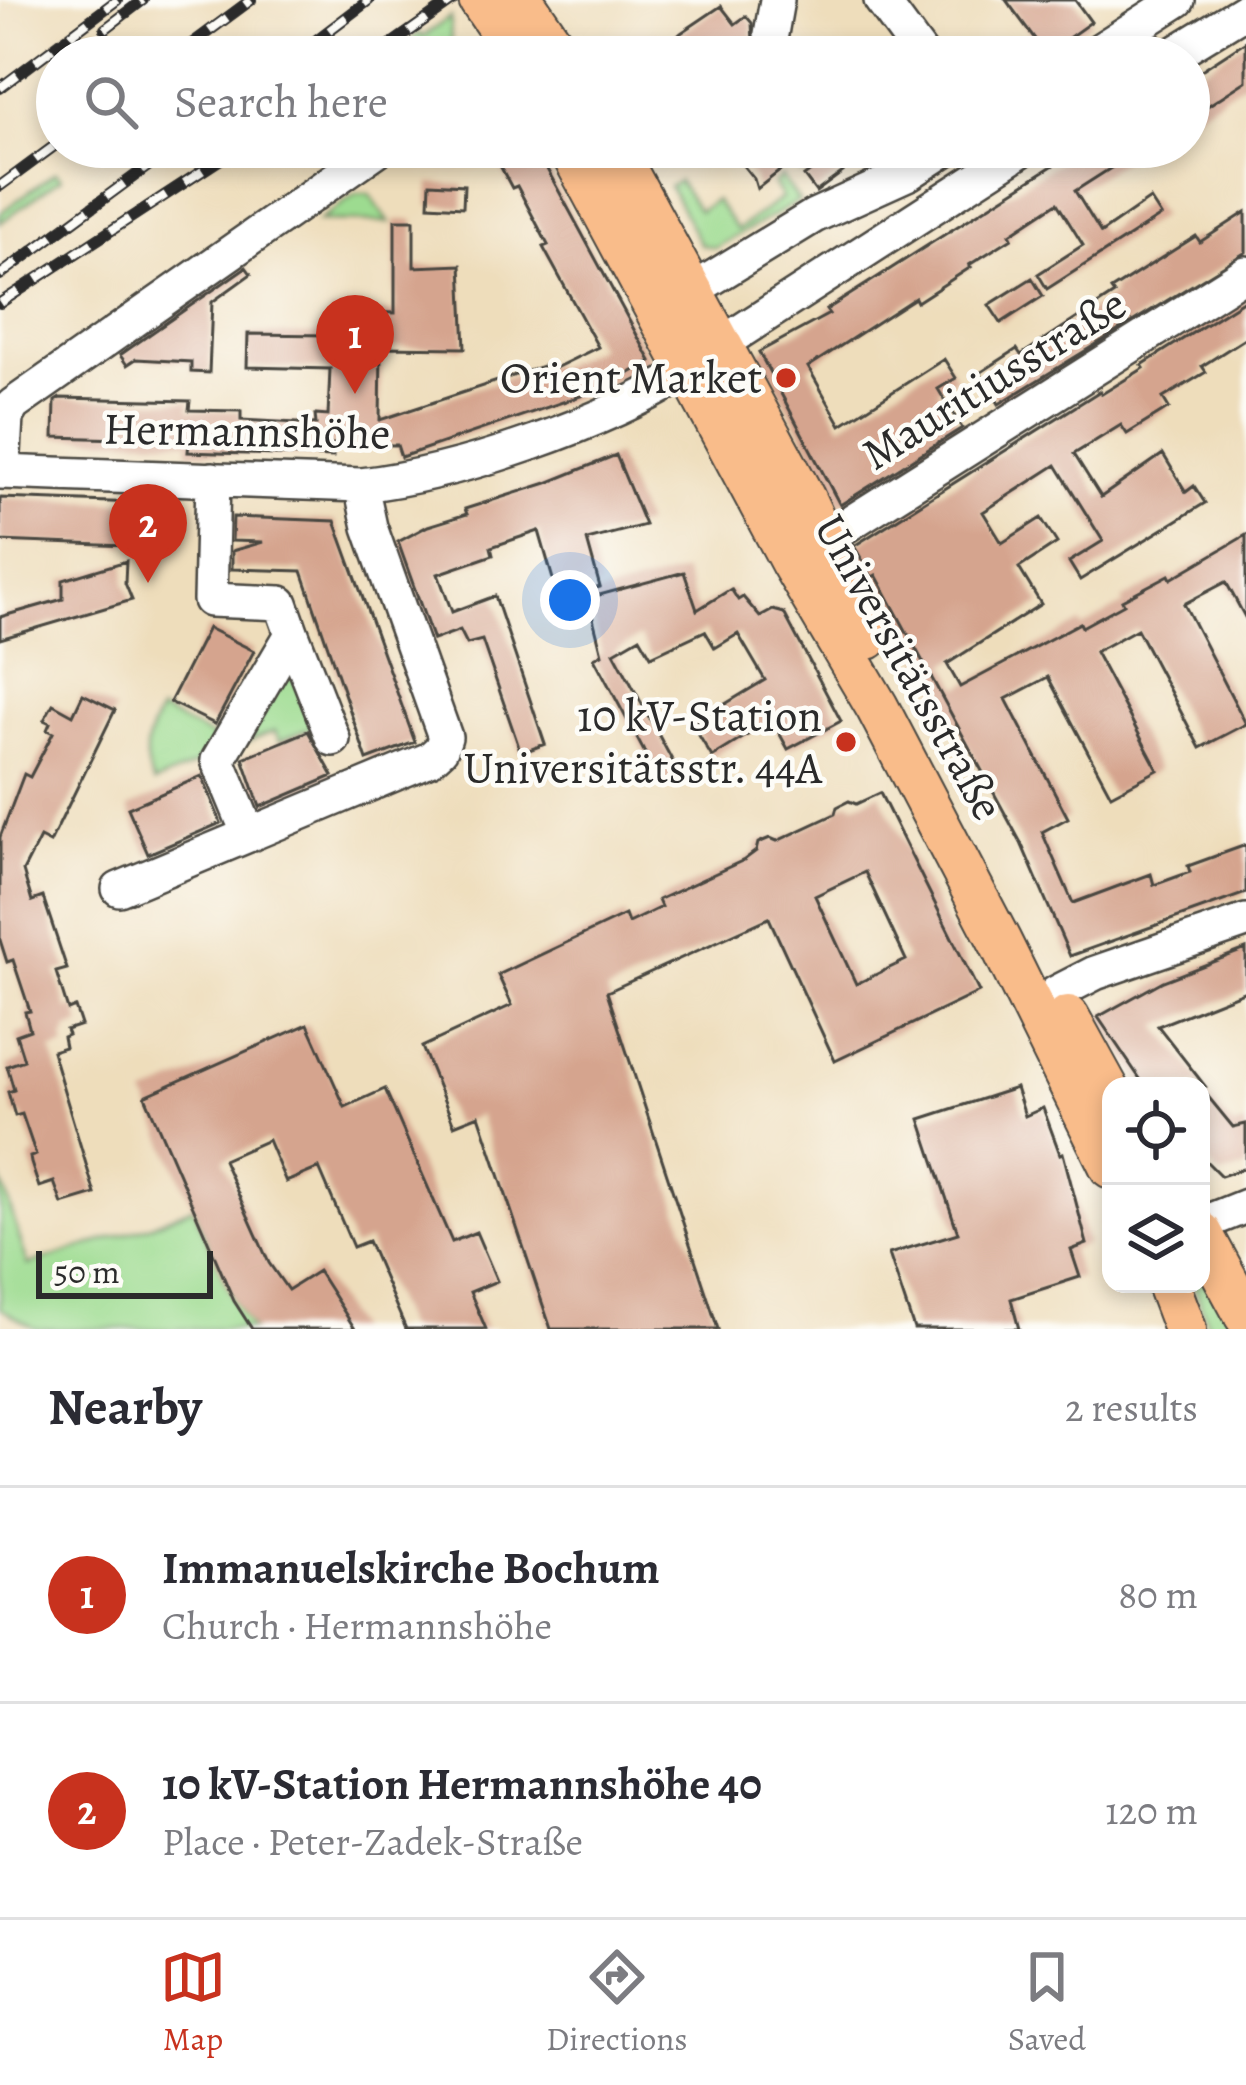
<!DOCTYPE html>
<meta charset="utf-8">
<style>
body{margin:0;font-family:Alegreya,serif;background:#f2f2f3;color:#2b2b33}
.controls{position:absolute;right:36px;bottom:36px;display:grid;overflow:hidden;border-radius:24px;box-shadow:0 6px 18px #0003}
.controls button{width:108px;height:108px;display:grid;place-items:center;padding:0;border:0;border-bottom:3px solid #e1e1e2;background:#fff;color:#2b2b33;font:60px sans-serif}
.scale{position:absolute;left:36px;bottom:30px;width:177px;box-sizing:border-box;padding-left:12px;border:6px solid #2b2b2b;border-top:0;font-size:33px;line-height:42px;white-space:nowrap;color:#2b2b2b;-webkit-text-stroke:9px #fdfcf7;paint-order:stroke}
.you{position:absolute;left:570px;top:600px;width:42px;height:42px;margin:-30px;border:9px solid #fff;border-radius:50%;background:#1a73e8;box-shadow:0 0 0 18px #1a73e833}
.badge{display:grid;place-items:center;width:78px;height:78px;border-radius:50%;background:#c8321e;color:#fff;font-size:39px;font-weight:700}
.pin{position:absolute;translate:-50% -99px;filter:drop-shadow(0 3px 6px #0008)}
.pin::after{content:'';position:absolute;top:63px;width:42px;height:36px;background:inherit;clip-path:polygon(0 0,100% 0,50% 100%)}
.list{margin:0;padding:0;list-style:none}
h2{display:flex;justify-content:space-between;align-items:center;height:156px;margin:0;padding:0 48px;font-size:51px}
h2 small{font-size:39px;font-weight:400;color:#7c7c81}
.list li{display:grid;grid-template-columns:78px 1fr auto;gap:36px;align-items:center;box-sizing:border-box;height:216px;padding:0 48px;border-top:3px solid #e1e1e2}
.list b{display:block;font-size:45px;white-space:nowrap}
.list p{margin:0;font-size:39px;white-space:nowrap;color:#7c7c81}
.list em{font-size:39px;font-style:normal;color:#7c7c81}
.icon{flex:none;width:66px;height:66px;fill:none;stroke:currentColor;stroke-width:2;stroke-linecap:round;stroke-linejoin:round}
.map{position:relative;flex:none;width:1246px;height:1329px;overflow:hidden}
.search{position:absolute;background:#fff;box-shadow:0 6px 18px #0003;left:36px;right:36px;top:36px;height:132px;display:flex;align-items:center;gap:30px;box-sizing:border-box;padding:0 42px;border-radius:66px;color:#7c7c81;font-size:45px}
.sheet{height:588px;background:#fff}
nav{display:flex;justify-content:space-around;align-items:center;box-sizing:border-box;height:168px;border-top:3px solid #e1e1e2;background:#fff;font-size:33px;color:#7c7c81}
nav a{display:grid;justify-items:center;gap:6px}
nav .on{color:#c8321e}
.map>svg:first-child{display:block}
</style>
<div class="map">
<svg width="1246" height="1329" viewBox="0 0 1246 1329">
<rect width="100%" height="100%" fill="#fdfcf7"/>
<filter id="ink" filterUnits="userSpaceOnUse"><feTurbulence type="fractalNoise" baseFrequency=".00833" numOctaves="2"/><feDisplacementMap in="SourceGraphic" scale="24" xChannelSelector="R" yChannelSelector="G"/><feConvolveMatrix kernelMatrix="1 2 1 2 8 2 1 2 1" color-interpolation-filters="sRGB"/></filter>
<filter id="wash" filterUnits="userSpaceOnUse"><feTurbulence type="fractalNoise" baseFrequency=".004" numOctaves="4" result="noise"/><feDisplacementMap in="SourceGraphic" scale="48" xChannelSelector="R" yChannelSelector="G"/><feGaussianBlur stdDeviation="2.7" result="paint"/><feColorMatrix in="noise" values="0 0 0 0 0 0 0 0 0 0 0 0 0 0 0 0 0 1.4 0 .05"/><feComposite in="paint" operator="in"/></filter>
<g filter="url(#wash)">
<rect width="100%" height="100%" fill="#edb"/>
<path fill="#9ddb90" stroke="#64835e" stroke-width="3" d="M 450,17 L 451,43 L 440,57 L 401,57 L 399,53 L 419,33 L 423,37 Z
M 792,147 L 848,147 L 847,162 L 841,167 L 831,155 L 803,175 L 792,161 Z
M 56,172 L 61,178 L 0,223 L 0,213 Z
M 781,177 L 799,201 L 715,248 L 701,245 L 669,186 L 678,181 L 699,211 L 715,200 L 737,230 L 782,198 L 773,184 Z
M 356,194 L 369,194 L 389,222 L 319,221 Z
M 289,664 L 315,726 L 279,741 L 275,731 L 247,742 Z
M 160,711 L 220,741 L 209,759 L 154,783 C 139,756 147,736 160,711 Z
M 0,1176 L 28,1265 L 149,1226 L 193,1207 L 234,1301 L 252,1329 L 36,1329 L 0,1308 Z
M 1201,1261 L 1239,1329 L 1210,1329 L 1193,1284 L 1201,1284 Z"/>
<g id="blocks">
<path fill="#d5a48e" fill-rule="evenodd" d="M 1006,0 L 1075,0 L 1091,22 L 1046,54 Z
M 721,6 L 735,24 L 746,16 L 752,23 L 753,43 L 734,57 L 655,57 L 681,33 Z
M 1246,41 L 1246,81 L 1189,118 L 1189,78 Z
M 490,147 L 535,147 L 651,361 L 601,389 L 401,457 L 397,445 L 333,444 L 333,457 L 188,452 L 189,441 L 54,437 L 55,401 L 60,398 L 190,401 L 189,410 L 241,411 L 241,420 L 316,424 L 315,415 L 328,416 L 330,369 L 247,367 L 248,334 L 330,335 L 331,311 L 395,313 L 395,220 L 414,220 L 414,267 L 461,265 L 465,348 L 381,347 L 380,420 L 552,363 L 553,369 L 598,347 L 543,247 L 548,245 L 517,186 L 512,188 Z
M 728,147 L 810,147 L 757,189 L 754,179 Z
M 1082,147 L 1118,147 L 1125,159 L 1075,191 L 1101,233 L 1150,199 L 1161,216 L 1047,289 L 1038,274 L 1083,245 L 1057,203 L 1010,234 L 1012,238 L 969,265 L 971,267 L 917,302 L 915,298 L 808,367 L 841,425 L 944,359 L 956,378 L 938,389 L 962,428 L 840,505 L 759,352 L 829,314 L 826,310 Z
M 832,155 L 843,172 L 816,192 L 804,176 Z
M 430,183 L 464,185 L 463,207 L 429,205 Z
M 1246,212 L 1246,252 L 999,404 L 980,373 L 1017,349 L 1021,355 L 1114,294 L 1111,290 L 1196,236 L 1200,242 Z
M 246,267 L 251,274 L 212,302 L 209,373 L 191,372 L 191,362 L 136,359 L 127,365 L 120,355 Z
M 1032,278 L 1043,296 L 1001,323 L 989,305 Z
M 1246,299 L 1246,338 L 1202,366 L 1206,372 L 1163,398 L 1169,408 L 1127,434 L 1121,425 L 1074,454 L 1101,497 L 1163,454 L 1186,492 L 1194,486 L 1205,503 L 1080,580 L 1069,562 L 1103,541 L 1056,465 L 983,512 L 1002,543 L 1041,518 L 1057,543 L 1019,568 L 1041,604 L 947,664 L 960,687 L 1080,623 L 1082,627 L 1124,604 L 1122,600 L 1169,575 L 1171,579 L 1246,535 L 1246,619 L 1226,582 L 1184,604 L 1246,724 L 1200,748 L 1137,629 L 1095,652 L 1158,770 L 1111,795 L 1048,677 L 1006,699 L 1068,818 L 1042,832 L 1073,903 L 1151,874 L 1154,885 L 1190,872 L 1188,866 L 1246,845 L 1246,893 L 1070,956 L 1021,843 L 876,575 L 872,577 L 854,546 L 1100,391 L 1102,394 L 1144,368 L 1142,365 Z
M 616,455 L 645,525 L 587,540 L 600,587 L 559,600 L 539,531 L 491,547 L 493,555 L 438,574 L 452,612 L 495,596 L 545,744 L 521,753 L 482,640 L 467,644 L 460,630 L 433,640 L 398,542 L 428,526 L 467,514 L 465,509 L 547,483 Z
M 0,498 L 164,504 L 163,539 L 126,538 L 126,546 L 0,541 Z
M 233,517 L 335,521 L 415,742 L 367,760 L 302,571 L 232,569 L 232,551 L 263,542 L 232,541 Z
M 126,561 L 125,583 L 132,600 L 0,639 L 0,617 L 63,599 L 63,580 Z
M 684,572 L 697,610 L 731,589 L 738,600 L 743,597 L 760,617 L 773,610 L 784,613 L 841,721 L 788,749 L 772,720 L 712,757 L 692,724 L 765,680 L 738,634 L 715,648 L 705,631 L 651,656 L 640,637 L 614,652 L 680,775 L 662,785 L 594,658 L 602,654 L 588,598 Z
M 208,628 L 254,651 L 215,724 L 170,702 Z
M 83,694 L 115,710 L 50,843 L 40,838 L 23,871 L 32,901 L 43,897 L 67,969 L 56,972 L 68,1010 L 75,1007 L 81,1025 L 66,1030 L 68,1035 L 63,1037 L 65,1047 L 52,1051 L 95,1194 L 62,1204 L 54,1182 L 39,1187 L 31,1163 L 30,1157 L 36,1155 L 22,1114 L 15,1116 L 8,1092 L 14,1090 L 7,1066 L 24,1060 L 16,1035 L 30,1030 L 25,1012 L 30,1011 L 13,960 L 7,962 L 0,940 L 0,837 L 24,774 L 30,777 L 53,733 L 47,730 L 50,723 L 44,720 L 53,704 L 73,715 Z
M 308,731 L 333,776 L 260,807 L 243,758 Z
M 202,776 L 221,823 L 148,854 L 128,808 Z
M 880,793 L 979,992 L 835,1061 L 769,918 L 607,992 L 718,1329 L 551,1329 L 479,1115 L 454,1125 L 422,1047 L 512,1005 L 498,975 L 625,915 L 628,923 L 661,907 L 658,900 L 744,860 L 756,851 L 758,843 L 770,838 L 777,841 L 835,814 L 837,807 L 849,801 L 856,804 ZM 865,872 L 906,960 L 856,984 L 815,896 Z
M 1246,949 L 1246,991 L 1158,1026 L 1205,1086 L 1145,1086 L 1098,1017 L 1163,981 Z
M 308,1024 L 345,1107 L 385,1089 L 452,1242 L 476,1232 L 497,1281 L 470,1292 L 486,1329 L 406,1329 L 368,1241 L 353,1247 L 319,1168 L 286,1182 L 268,1140 L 223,1160 L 269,1263 L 288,1290 L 318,1271 L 355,1329 L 252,1329 L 234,1301 L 145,1096 Z
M 1016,1088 L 1025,1116 L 1043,1108 L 1060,1154 L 1063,1153 L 1087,1244 L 1071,1250 L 1080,1277 L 1011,1299 L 1019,1329 L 914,1329 L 889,1254 L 958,1233 L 920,1119 Z
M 1201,1088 L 1233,1127 L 1246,1124 L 1246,1168 L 1221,1176 L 1201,1156 Z"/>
</g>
</g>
<g filter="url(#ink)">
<use href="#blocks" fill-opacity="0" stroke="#484641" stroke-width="3"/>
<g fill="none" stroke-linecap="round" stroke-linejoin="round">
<defs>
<path id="minor" d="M 881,0 L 923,57
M 771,34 L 777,0
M 1089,57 L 1178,0
M 1169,57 L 1246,10
M 693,290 L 814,216 L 909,173 L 949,147
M 721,344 L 1026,147
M 0,472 L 361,485 C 463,473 602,424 689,371
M 3,472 L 6,417 L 13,405 L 381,147
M 213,479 L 210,600 L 281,603 L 292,634 L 218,760 L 249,835
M 806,551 L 1246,273
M 292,634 L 333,739
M 119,889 L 430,759 L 441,749 L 445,737 L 370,527 L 361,485
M 1056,993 L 1095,973 L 1246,921
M 1201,1224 L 1246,1206"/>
<path id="major" d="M 480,0 L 519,57
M 522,0 L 561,57
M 569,147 L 791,561 L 877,707 L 1000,942 L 1111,1167
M 613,147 L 804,499 L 868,638
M 1068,1017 L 1111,1095
M 1201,1233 L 1246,1316
M 1168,1284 L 1185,1329"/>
</defs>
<use href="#minor" stroke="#484641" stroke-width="38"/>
<use href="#major" stroke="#484641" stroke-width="46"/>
<use href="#minor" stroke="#fff" stroke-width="33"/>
<use href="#major" stroke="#f9bc8a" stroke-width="42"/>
<defs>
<path id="rail" d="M 105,29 L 143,0
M 174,57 L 251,0
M 294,57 L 369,0
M 373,57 L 454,0
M 0,88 L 117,0
M 0,186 L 57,144
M 0,275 L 174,147
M 0,303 L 239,147"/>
</defs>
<use href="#rail" stroke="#2b2b2b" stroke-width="12"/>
<use href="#rail" stroke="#fdfcf7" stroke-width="8" stroke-dasharray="22" stroke-linecap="butt"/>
</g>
</g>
<g fill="#c8321e" stroke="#fdfcf7" stroke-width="4.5">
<circle cx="786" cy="378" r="12"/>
<circle cx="846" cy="742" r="12"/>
</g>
<g text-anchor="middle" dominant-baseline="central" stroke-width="9" stroke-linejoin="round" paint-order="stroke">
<g font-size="45" fill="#2b2b2b" stroke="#fdfcf7" text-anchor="end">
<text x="762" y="378">Orient Market</text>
<text x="822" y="716">10 kV-Station<tspan x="822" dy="52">Universitätsstr. 44A</tspan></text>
</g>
<g font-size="45" fill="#2b2b2b" stroke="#fdfcf7">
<text transform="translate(994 379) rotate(-32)">Mauritiusstraße</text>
<text transform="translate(247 431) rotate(1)">Hermannshöhe</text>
<text transform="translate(909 667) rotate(61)">Universitätsstraße</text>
</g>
</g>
</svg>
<div class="controls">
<button><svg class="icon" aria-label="locate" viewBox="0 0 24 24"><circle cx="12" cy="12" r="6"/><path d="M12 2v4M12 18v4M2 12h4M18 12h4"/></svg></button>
<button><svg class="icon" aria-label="layers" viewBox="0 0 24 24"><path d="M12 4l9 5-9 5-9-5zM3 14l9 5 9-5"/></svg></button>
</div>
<div class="scale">50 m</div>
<div class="you"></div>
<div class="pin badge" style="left:355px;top:394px">1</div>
<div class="pin badge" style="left:148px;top:583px">2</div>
<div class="search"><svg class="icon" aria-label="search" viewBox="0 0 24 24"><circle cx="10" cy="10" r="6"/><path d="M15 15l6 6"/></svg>Search here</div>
</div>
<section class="sheet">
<h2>Nearby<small>2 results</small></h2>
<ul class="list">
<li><span class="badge">1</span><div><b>Immanuelskirche Bochum</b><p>Church · Hermannshöhe</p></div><em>80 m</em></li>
<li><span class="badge">2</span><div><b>10 kV-Station Hermannshöhe 40</b><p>Place · Peter-Zadek-Straße</p></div><em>120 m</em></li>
</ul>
</section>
<nav>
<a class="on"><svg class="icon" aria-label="map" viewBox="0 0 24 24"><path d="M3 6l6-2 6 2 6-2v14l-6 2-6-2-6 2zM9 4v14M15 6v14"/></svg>Map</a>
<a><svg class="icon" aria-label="directions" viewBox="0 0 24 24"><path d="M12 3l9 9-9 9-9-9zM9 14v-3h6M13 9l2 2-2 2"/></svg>Directions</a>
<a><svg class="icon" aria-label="saved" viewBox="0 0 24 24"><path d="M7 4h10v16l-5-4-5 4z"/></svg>Saved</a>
</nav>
